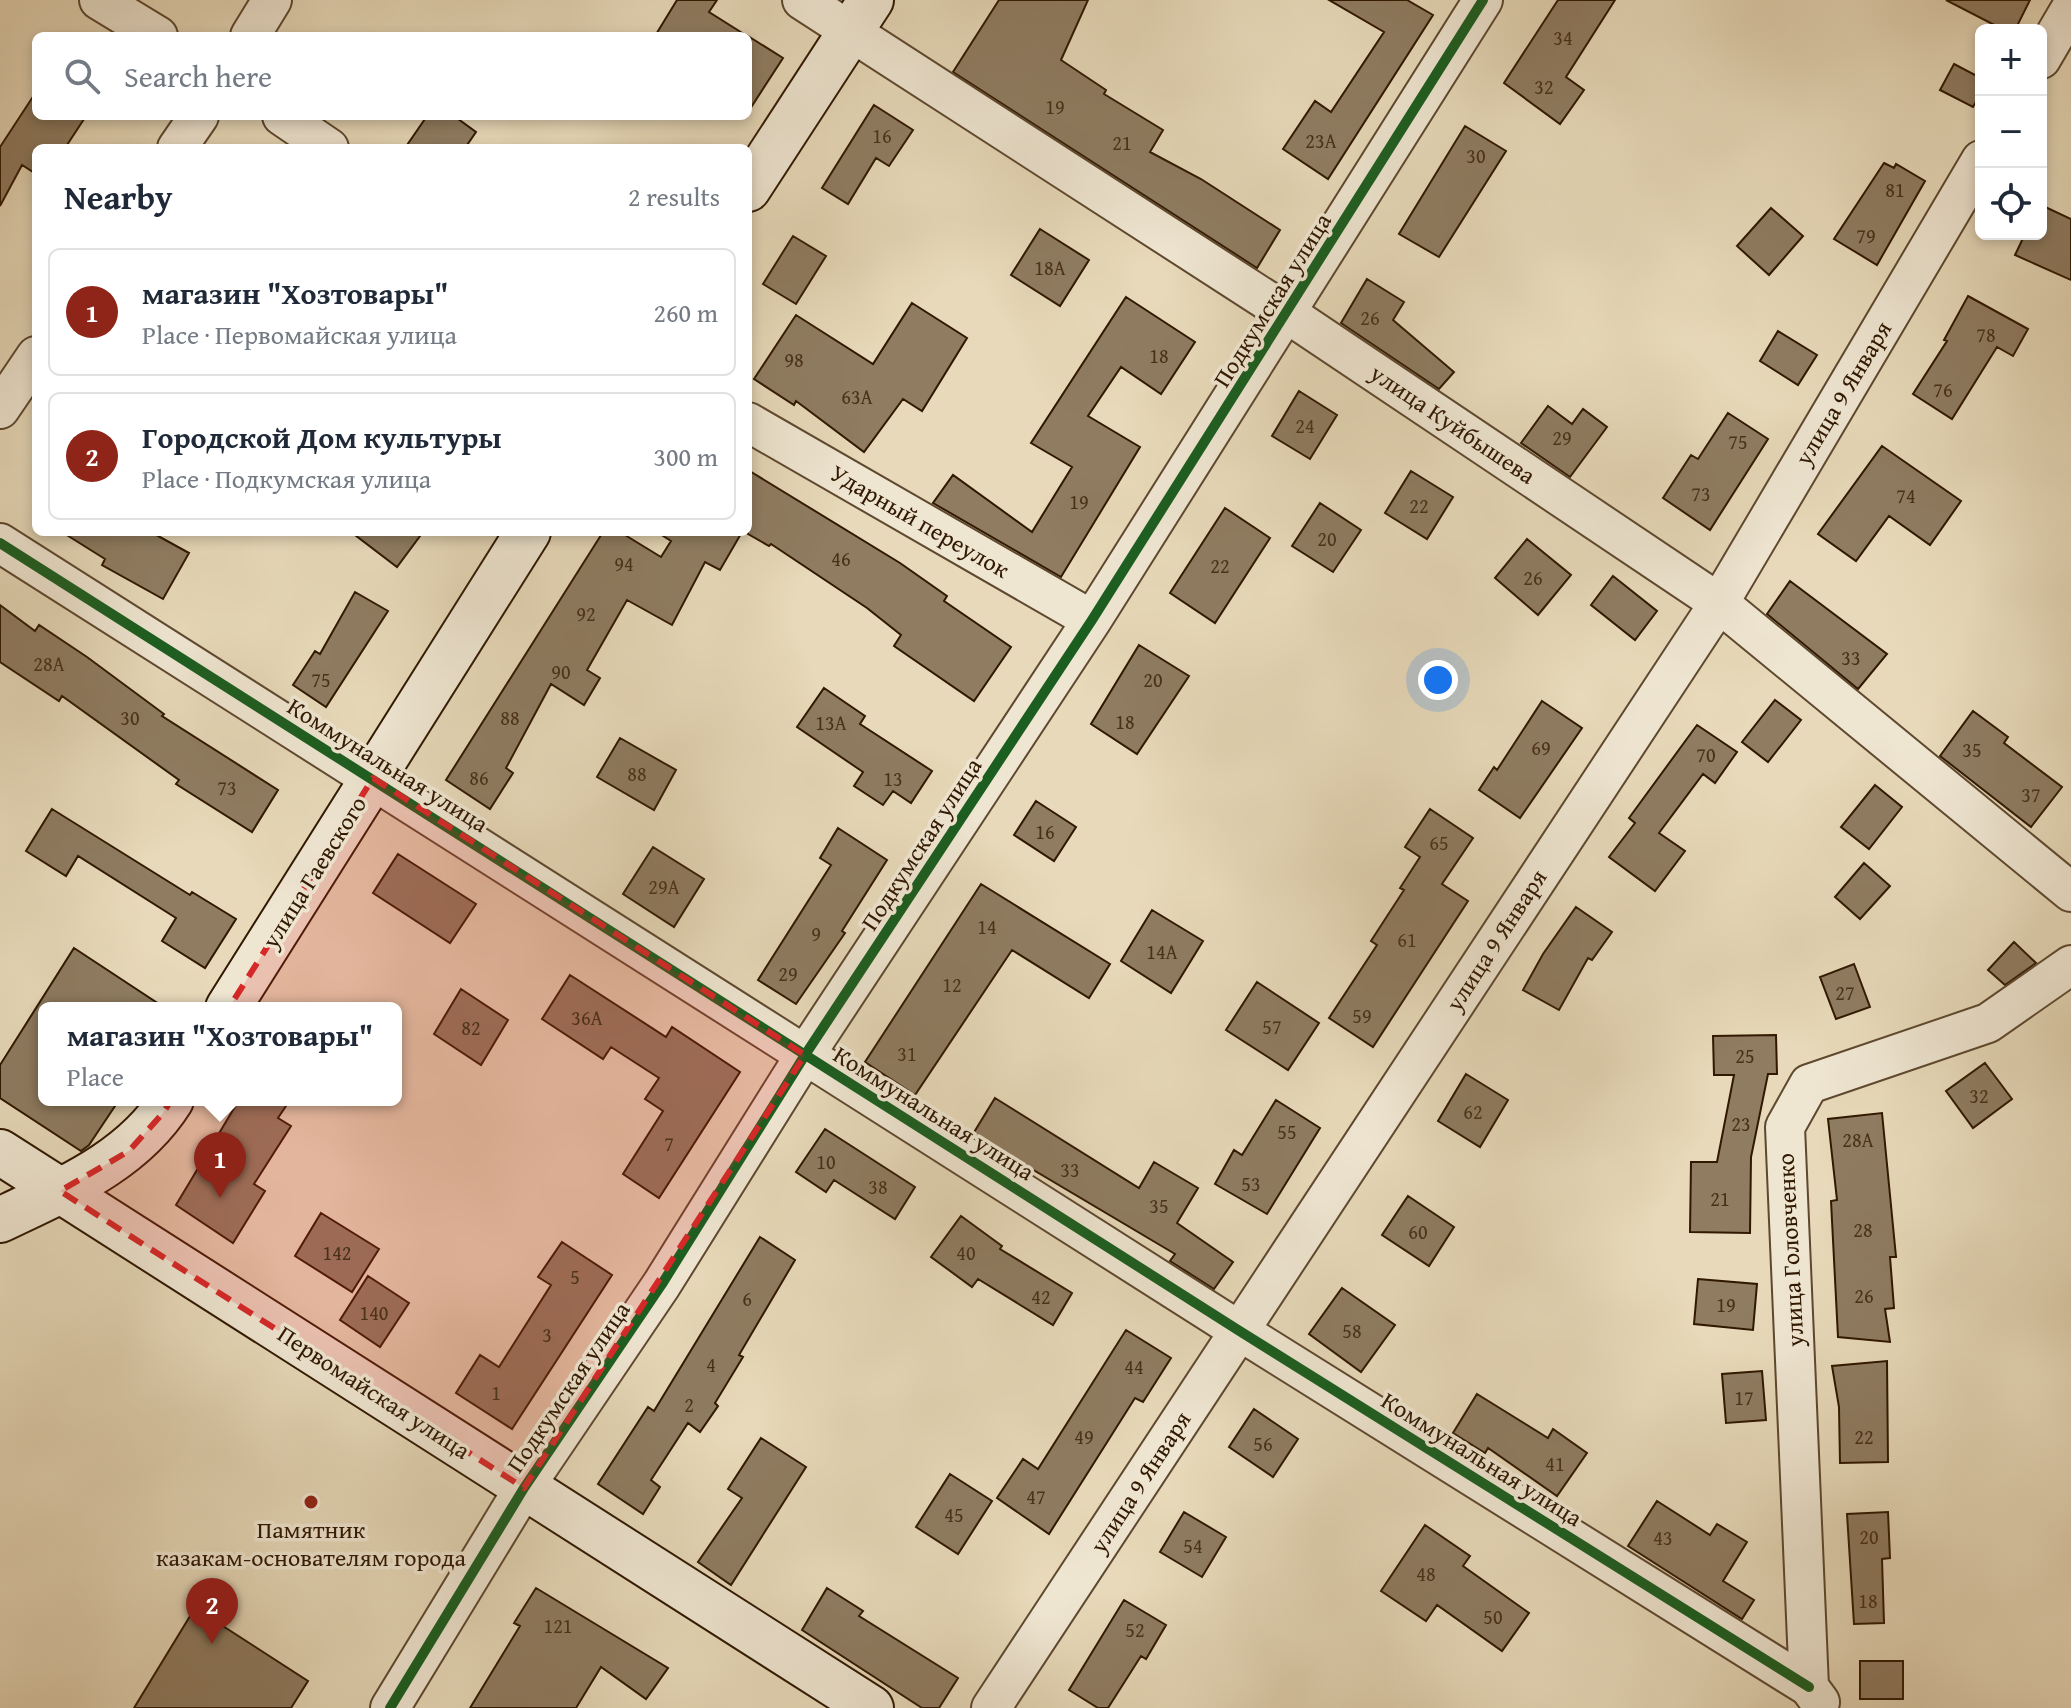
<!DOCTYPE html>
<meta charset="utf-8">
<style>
body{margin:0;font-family:"Gentium Book Plus",serif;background:#f2f2f3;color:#1f2937}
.controls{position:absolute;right:24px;top:24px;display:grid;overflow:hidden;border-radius:12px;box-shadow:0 4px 12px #0003}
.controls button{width:72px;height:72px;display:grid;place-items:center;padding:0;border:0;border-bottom:2px solid #e0e1e3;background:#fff;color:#1f2937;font:40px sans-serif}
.you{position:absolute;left:1438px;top:680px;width:28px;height:28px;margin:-20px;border:6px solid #fff;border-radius:50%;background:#1a73e8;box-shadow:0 0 0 12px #1a73e833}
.badge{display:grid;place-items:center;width:52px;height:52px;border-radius:50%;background:#8f2418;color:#fff;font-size:26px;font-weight:700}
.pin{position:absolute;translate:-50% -66px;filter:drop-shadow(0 2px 4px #0008)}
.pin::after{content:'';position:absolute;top:42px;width:28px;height:24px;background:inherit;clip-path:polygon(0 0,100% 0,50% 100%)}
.popup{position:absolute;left:38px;top:1002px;width:364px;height:104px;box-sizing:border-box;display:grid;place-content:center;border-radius:12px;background:#fff;filter:drop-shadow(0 2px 6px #0005);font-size:26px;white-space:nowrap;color:#747a83}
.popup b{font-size:30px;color:#1f2937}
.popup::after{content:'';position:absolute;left:50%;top:100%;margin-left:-16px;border:16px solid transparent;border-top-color:#fff}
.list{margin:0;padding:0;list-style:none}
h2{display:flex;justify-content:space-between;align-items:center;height:104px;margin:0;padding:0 32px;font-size:34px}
h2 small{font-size:26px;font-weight:400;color:#747a83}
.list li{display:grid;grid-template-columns:52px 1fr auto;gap:24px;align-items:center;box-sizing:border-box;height:128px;margin:0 16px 16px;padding:0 16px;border:2px solid #e0e1e3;border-radius:12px}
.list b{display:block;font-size:30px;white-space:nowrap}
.list p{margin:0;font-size:26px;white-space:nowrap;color:#747a83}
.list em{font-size:26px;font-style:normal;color:#747a83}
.icon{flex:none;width:44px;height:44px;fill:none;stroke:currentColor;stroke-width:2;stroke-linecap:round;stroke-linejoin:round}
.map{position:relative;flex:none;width:2071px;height:1708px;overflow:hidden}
.search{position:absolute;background:#fff;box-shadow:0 4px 12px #0003;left:32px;top:32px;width:720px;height:88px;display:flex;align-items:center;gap:20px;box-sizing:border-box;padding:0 28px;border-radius:12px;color:#747a83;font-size:30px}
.panel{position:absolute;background:#fff;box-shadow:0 4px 12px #0003;left:32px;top:144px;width:720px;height:392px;border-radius:12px}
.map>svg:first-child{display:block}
</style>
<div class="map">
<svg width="2071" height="1708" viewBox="0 0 2071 1708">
<rect width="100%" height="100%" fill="#e7d9b9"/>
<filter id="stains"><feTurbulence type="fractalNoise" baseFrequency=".0025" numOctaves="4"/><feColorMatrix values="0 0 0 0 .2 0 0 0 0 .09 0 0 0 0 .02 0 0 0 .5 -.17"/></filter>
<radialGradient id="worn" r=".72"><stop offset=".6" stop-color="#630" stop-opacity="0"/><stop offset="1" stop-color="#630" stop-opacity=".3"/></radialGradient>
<path fill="#8f7c61" stroke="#301801" stroke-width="2" d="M 677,0 L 717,0 L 709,12 L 747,36 L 655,36 Z
M 999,0 L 1088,0 L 1061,60 L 1106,90 L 1104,94 L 1163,130 L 1150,152 L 1201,179 L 1280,230 L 1257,268 L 953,72 Z
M 1329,0 L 1407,0 L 1433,15 L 1328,179 L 1283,149 L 1315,101 L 1331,112 L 1384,32 Z
M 1558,0 L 1615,0 L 1566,77 L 1584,90 L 1560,124 L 1504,83 Z
M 1946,0 L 2030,0 L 2015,30 L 2004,30 Z
M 748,36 L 783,58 L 748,112 Z
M 1954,64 L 1981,78 L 1981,93 L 1973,107 L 1940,90 Z
M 36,92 L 36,116 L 86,116 L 65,148 L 36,148 L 36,174 L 22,165 L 0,206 L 0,147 Z
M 874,105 L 913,130 L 889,166 L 876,158 L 848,204 L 822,188 Z
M 427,116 L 454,116 L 476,132 L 465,148 L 405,148 Z
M 1465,126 L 1506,151 L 1439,257 L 1399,234 Z
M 1884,163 L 1894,168 L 1896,164 L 1925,181 L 1877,265 L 1834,239 Z
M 2041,205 L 2071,219 L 2071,280 L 2015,255 L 2025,234 L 2041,234 Z
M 1771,208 L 1803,236 L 1769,275 L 1737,246 Z
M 1040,229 L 1089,260 L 1060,306 L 1011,275 Z
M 793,236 L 826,256 L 796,304 L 763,284 Z
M 1367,279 L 1404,302 L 1393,320 L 1454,372 L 1439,389 L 1341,323 Z
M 1968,296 L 2028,329 L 2013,356 L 1997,347 L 1952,419 L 1913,394 L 1947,341 L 1944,340 Z
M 1126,297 L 1195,342 L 1161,394 L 1121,367 L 1088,416 L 1140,447 L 1061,577 L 933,503 L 953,475 L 1032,532 L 1072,467 L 1031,443 Z
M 912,303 L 967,338 L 922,411 L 903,399 L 864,452 L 796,401 L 794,405 L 754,379 L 796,315 L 873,364 Z
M 1778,331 L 1817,355 L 1798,385 L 1760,361 Z
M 1299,391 L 1337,415 L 1310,459 L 1272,436 Z
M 1548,406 L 1572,424 L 1583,409 L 1607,427 L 1570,477 L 1521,443 Z
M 1728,413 L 1768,439 L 1710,530 L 1663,498 L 1691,455 L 1698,459 Z
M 1882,446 L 1961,501 L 1930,545 L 1889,516 L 1856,561 L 1818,534 Z
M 748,470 L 900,563 L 947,596 L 944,601 L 1011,647 L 974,701 L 894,646 L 901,635 L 867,608 L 771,544 L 769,546 L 748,534 Z
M 1411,471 L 1453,497 L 1427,539 L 1385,513 Z
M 1320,503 L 1361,530 L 1333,572 L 1292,546 Z
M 1225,508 L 1270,538 L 1215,623 L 1170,593 Z
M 62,532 L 151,532 L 189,553 L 163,599 L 102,565 L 105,559 Z
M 351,532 L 423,532 L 397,567 Z
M 603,532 L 620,532 L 661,557 L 671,541 L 657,532 L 742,532 L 720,570 L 705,562 L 672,625 L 627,600 L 587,670 L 600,678 L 584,705 L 551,684 L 506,768 L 513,773 L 490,809 L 446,780 Z
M 1527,539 L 1571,575 L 1538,615 L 1495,578 Z
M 1613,576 L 1657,611 L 1635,640 L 1591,605 Z
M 1790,581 L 1887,654 L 1858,689 L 1767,614 Z
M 355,592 L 388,611 L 326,707 L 293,685 L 315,651 L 320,654 Z
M 0,605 L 35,631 L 39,625 L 87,657 L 164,714 L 162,716 L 278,790 L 252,832 L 176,784 L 179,780 L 62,696 L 59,701 L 0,662 Z
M 1139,645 L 1189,676 L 1137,754 L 1091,724 Z
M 824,688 L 865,716 L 860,724 L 932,771 L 911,803 L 893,791 L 883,805 L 854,786 L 863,772 L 797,727 Z
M 1775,700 L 1801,720 L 1768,762 L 1742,742 Z
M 1542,701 L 1582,728 L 1520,818 L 1479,790 L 1494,767 L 1497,770 Z
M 1973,711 L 2008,737 L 2004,743 L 2062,787 L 2031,827 L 1940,756 Z
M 1697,725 L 1737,752 L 1715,783 L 1703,774 L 1659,833 L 1685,851 L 1655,891 L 1609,857 L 1635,823 L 1629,818 Z
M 620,738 L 676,770 L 654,810 L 597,777 Z
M 1875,785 L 1902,807 L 1869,849 L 1841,827 Z
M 1036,801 L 1076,827 L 1054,861 L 1014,835 Z
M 52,809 L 190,895 L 192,892 L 236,919 L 205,968 L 162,941 L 176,918 L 78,856 L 66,876 L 26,851 Z
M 1430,809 L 1473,838 L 1442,884 L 1468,901 L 1373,1047 L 1329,1018 L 1377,945 L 1371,941 L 1404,890 L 1400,888 L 1420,857 L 1405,847 Z
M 838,828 L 887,860 L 842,931 L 845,933 L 796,1004 L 758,980 L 831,865 L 820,858 Z
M 653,847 L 704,879 L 674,927 L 623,894 Z
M 398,854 L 476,904 L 450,943 L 373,893 Z
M 1864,863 L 1890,886 L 1860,919 L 1835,897 Z
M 981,884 L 1110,964 L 1089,998 L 1012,950 L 915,1095 L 865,1062 Z
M 1576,907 L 1612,932 L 1592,960 L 1588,958 L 1559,1010 L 1523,990 L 1543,954 Z
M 1152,910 L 1203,941 L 1171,993 L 1121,961 Z
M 2014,942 L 2036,963 L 2005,985 L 1988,970 Z
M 74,948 L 165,1008 L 44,1008 L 44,1100 L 119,1100 L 89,1145 L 81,1151 L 0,1098 L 0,1065 Z
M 1854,964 L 1870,1007 L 1836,1019 L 1820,977 Z
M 570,975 L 666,1037 L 672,1027 L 740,1072 L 659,1198 L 623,1174 L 663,1111 L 645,1099 L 659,1078 L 611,1047 L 603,1059 L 542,1019 Z
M 1257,982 L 1319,1023 L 1288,1070 L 1226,1030 Z
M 461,989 L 508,1020 L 481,1065 L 434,1034 Z
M 1776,1035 L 1777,1074 L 1768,1074 L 1751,1157 L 1750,1233 L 1690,1232 L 1691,1162 L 1717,1162 L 1734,1075 L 1714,1075 L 1713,1036 Z
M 1985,1063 L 2012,1099 L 1973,1128 L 1946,1091 Z
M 1466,1074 L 1508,1100 L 1480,1147 L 1438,1121 Z
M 995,1098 L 1139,1188 L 1154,1162 L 1198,1188 L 1177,1223 L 1233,1262 L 1214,1289 L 1170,1261 L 1175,1254 L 973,1134 Z
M 239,1100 L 290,1100 L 278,1118 L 291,1126 L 254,1184 L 265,1191 L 233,1243 L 176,1205 Z
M 1276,1100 L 1320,1128 L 1267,1214 L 1215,1184 L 1234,1150 L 1242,1155 Z
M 1882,1113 L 1896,1257 L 1890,1257 L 1894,1308 L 1885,1309 L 1890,1342 L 1838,1337 L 1831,1201 L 1837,1200 L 1828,1119 Z
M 825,1129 L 915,1187 L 895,1219 L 834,1180 L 826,1192 L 796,1172 Z
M 1408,1196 L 1454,1227 L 1429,1266 L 1382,1235 Z
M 321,1213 L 379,1249 L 352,1292 L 295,1256 Z
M 961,1216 L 1002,1246 L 1000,1249 L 1072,1293 L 1053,1325 L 978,1279 L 972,1287 L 931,1257 Z
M 760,1237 L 795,1260 L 739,1355 L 743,1357 L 715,1403 L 718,1406 L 700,1432 L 688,1423 L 651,1480 L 660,1487 L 643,1514 L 598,1484 L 648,1407 L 654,1411 Z
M 562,1242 L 612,1275 L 512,1429 L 456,1393 L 480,1355 L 499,1367 L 551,1285 L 538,1277 Z
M 368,1276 L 409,1303 L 380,1347 L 340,1320 Z
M 1698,1279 L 1757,1284 L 1753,1330 L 1694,1324 Z
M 1342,1288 L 1395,1325 L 1361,1372 L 1309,1334 Z
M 1126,1330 L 1171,1358 L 1143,1402 L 1135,1398 L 1049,1534 L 997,1498 L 1023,1459 L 1038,1469 Z
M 1887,1361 L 1888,1462 L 1840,1463 L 1839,1407 L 1832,1366 Z
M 1762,1371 L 1766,1420 L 1726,1423 L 1722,1374 Z
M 1477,1394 L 1548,1438 L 1553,1429 L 1587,1453 L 1557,1496 L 1488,1448 L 1485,1453 L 1453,1433 Z
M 1254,1409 L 1298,1439 L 1273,1477 L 1229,1447 Z
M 761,1438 L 806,1467 L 731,1585 L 698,1562 L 742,1498 L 728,1489 Z
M 950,1474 L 992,1501 L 958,1554 L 916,1527 Z
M 1657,1501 L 1710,1535 L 1717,1524 L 1747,1542 L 1723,1581 L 1754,1600 L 1742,1619 L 1628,1546 Z
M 1184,1512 L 1226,1537 L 1202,1577 L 1160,1552 Z
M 1888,1512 L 1890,1558 L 1882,1559 L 1884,1623 L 1854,1624 L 1847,1514 Z
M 1425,1525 L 1470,1556 L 1463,1566 L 1529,1613 L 1502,1651 L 1437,1605 L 1426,1621 L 1381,1591 Z
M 536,1588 L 668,1668 L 646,1699 L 601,1667 L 576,1708 L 470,1708 L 520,1626 L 514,1623 Z
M 827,1588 L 863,1611 L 859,1616 L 958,1678 L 939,1708 L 922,1708 L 802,1630 Z
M 1124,1600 L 1166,1625 L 1146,1659 L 1141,1656 L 1108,1708 L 1098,1708 L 1069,1690 Z
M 195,1608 L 308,1681 L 291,1708 L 134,1708 Z
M 1860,1661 L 1903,1661 L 1903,1699 L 1860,1699 Z"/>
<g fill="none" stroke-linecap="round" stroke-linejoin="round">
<defs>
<path id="minor" d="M 99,0 L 158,36
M 802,0 L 1288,314 L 1719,603 L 2071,892
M 250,36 L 272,0
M 2041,59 L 2071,8
M 282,116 L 329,148
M 177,148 L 199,116
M 0,409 L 36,356
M 748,422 L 1092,620
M 0,543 L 1238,1330 L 1809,1687
M 1820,1702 L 1809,1687 L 1785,1127 L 1809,1084 L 1988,1023 L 2071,965
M 390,1708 L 524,1488 L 662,1284 L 805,1055 L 1092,620 L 1483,0
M 991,1708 L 1719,603 L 1981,160"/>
<path id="secondary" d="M 748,189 L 871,0
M 228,1008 L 528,532
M 0,1152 L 871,1708
M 0,1220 C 64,1189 132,1162 171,1100"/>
</defs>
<use href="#minor" stroke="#5e482f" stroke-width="42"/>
<use href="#secondary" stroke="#301801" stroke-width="48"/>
<use href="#minor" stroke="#efe6d2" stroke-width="38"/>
<use href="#secondary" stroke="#efe6d2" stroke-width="44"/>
<defs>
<path id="cycleway" d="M 0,543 L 1238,1330 L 1809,1687
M 390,1708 L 524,1488 L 662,1284 L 805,1055 L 1092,620 L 1483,0"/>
</defs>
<use href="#cycleway" stroke="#efe6d2" stroke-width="15"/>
<use href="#cycleway" stroke="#1b5e20" stroke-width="10"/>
</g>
<path fill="#d62828" fill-opacity="0.2" stroke="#d62828" stroke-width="6" stroke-dasharray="16 10" stroke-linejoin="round" d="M 373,778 L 805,1055 L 524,1488 L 60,1191 L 129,1151 L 163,1113 Z"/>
<circle fill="#8f2418" stroke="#efe6d2" stroke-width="3" cx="311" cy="1502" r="8"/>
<g text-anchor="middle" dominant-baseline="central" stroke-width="7" stroke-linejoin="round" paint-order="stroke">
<g font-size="20" fill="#483119">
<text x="1563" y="37">34</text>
<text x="1544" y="86">32</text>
<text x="1055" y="106">19</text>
<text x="882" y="135">16</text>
<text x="1321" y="140">23А</text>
<text x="1122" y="142">21</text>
<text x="1476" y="155">30</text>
<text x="1895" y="189">81</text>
<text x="1866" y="235">79</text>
<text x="1050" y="267">18А</text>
<text x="1370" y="317">26</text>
<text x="1986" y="334">78</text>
<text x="1159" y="355">18</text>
<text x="794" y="359">98</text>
<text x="1943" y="389">76</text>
<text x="857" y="396">63А</text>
<text x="1305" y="425">24</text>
<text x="1562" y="437">29</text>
<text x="1738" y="441">75</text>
<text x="1701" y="493">73</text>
<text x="1906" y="495">74</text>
<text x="1079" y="501">19</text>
<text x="1419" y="505">22</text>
<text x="1327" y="538">20</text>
<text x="841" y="558">46</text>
<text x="624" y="563">94</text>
<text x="1220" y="565">22</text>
<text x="1533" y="577">26</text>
<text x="586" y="613">92</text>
<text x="1851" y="657">33</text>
<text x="49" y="663">28А</text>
<text x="561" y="671">90</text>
<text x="321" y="679">75</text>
<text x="1153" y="679">20</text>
<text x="130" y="717">30</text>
<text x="510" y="717">88</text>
<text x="1125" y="721">18</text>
<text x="831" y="722">13А</text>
<text x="1541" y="747">69</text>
<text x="1972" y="749">35</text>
<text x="1706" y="754">70</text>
<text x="637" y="773">88</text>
<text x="479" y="777">86</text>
<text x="893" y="778">13</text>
<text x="227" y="787">73</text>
<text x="2031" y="794">37</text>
<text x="1045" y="831">16</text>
<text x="1439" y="842">65</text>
<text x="664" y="886">29А</text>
<text x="987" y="926">14</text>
<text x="816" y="933">9</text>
<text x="1407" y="939">61</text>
<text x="1162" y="951">14А</text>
<text x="788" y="973">29</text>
<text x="952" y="984">12</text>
<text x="1845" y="992">27</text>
<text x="1362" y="1015">59</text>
<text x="587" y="1017">36А</text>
<text x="1272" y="1026">57</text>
<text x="471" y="1027">82</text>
<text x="907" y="1053">31</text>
<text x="1745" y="1055">25</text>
<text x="1979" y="1095">32</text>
<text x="1473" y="1111">62</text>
<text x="1741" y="1123">23</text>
<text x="1287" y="1131">55</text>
<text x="1858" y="1139">28А</text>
<text x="669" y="1143">7</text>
<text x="826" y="1161">10</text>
<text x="1070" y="1169">33</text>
<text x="1251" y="1183">53</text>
<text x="878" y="1186">38</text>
<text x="1720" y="1198">21</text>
<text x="1159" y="1205">35</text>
<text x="1863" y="1229">28</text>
<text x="1418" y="1231">60</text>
<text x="337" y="1252">142</text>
<text x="966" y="1252">40</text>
<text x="575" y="1276">5</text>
<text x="1864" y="1295">26</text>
<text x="1041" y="1296">42</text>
<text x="747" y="1298">6</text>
<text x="1726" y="1304">19</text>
<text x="374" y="1312">140</text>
<text x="1352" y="1330">58</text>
<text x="547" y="1334">3</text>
<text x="711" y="1364">4</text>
<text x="1134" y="1366">44</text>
<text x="496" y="1392">1</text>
<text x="1744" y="1397">17</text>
<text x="689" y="1404">2</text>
<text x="1084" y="1436">49</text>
<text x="1864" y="1436">22</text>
<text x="1263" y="1443">56</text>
<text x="1555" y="1463">41</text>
<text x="1036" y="1496">47</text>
<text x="954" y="1514">45</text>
<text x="1869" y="1536">20</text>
<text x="1663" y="1537">43</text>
<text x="1193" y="1545">54</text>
<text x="1426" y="1573">48</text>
<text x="1868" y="1600">18</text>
<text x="1493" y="1616">50</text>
<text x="558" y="1625">121</text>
<text x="1135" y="1629">52</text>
</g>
<g font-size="24" fill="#301801" stroke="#efe6d2">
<text transform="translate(1272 300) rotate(-58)">Подкумская улица</text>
<text transform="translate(1843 393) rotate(-59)">улица 9 Января</text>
<text transform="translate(1453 424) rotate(34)">улица Куйбышева</text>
<text transform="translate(920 521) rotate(30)">Ударный переулок</text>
<text transform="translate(388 765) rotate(32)">Коммунальная улица</text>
<text transform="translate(921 844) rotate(-57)">Подкумская улица</text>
<text transform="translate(314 872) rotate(-58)">улица Гаевского</text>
<text transform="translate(1496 940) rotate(-57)">улица 9 Января</text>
<text transform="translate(934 1113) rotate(32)">Коммунальная улица</text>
<text transform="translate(1790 1250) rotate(-93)">улица Головченко</text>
<text transform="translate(568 1387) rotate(-56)">Подкумская улица</text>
<text transform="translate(374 1392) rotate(33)">Первомайская улица</text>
<text transform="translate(1482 1459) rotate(32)">Коммунальная улица</text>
<text transform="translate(1140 1482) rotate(-57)">улица 9 Января</text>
</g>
<g font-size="24" fill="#301801" stroke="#efe6d2">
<text x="311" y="1529">Памятник<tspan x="311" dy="28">казакам-основателям города</tspan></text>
</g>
</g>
<rect width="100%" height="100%" filter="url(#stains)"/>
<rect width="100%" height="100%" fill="url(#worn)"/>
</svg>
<div class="controls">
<button>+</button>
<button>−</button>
<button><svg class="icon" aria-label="locate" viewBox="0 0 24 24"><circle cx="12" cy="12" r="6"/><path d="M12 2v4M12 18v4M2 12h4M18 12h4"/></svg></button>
</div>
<div class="you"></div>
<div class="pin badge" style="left:220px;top:1198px">1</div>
<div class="popup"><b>магазин &quot;Хозтовары&quot;</b>Place</div>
<div class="pin badge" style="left:212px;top:1644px">2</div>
<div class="search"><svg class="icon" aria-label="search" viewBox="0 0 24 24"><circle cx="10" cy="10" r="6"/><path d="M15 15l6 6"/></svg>Search here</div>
<section class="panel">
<h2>Nearby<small>2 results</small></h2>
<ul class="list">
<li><span class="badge">1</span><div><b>магазин &quot;Хозтовары&quot;</b><p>Place · Первомайская улица</p></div><em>260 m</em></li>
<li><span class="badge">2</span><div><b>Городской Дом культуры</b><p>Place · Подкумская улица</p></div><em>300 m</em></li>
</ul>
</section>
</div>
